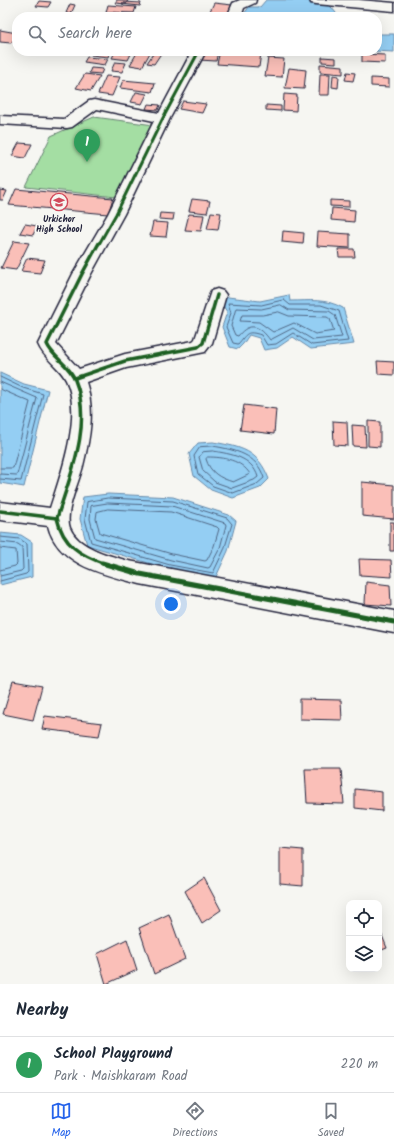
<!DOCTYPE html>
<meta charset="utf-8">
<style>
body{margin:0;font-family:Kalam,sans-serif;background:#f6f6f7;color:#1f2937}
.controls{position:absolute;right:12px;bottom:12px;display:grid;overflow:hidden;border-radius:8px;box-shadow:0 4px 16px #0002}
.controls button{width:36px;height:36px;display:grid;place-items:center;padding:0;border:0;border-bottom:1px solid #e0e1e3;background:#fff;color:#1f2937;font:20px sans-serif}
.you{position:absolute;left:171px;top:604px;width:14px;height:14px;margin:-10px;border:3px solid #fff;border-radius:50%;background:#1a73e8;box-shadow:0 0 0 6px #1a73e833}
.badge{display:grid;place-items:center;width:26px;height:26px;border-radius:50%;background:#2563eb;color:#fff;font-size:13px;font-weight:700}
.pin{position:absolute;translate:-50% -33px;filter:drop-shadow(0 1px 2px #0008)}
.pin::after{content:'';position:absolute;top:21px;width:14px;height:12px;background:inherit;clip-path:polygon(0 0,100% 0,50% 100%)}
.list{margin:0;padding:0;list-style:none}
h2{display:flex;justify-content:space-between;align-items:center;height:52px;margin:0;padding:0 16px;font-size:17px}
h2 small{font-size:13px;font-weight:400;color:#747a83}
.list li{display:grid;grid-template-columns:26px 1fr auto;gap:12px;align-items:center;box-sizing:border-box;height:56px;padding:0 16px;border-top:1px solid #e0e1e3}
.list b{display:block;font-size:15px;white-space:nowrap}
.list p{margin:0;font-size:13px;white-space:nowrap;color:#747a83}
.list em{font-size:13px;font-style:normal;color:#747a83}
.icon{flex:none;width:22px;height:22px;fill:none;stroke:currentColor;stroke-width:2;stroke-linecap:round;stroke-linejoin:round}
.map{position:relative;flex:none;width:394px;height:984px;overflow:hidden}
.search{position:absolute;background:#fff;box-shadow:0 4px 16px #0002;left:12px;right:12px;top:12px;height:44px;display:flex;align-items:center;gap:10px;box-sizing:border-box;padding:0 14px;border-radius:16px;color:#747a83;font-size:15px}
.sheet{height:108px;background:#fff}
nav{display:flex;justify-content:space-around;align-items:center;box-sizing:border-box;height:56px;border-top:1px solid #e0e1e3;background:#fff;font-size:11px;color:#747a83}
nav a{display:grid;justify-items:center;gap:2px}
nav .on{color:#2563eb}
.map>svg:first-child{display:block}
</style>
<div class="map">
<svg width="394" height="984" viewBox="0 0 394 984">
<rect width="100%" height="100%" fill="#f6f6f2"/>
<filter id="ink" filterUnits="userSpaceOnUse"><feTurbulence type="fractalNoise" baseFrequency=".025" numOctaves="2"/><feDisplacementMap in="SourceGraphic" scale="8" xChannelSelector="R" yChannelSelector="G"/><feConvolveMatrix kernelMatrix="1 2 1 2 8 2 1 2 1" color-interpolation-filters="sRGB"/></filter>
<g filter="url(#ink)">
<path fill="#a4dea3" stroke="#63806f" d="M 94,117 L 154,125 L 116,197 L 26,187 L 51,136 Z"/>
<path fill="#94cef3" stroke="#6689a9" d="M 266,0 L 296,0 L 327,2 L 336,13 L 336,17 L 242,17 L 249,7 L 260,7 Z
M 377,34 L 394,34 L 394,52 L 373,51 L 377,51 Z
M 289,295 L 290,301 C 310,301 325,298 343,308 L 354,344 L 311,349 L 293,337 L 277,348 L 264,350 L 259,338 L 249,335 L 243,344 L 238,349 L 230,347 L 222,327 L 227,312 L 221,302 L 228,297 L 260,301 Z
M 0,373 L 24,384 L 48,390 L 24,487 L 0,483 Z
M 213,442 C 241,447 258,450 269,479 L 260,488 L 233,498 L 211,490 L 194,476 L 189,454 L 198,443 Z
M 108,494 L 173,497 L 229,515 L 236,521 L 228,551 L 215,579 L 169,569 L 87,545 L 80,519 L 83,497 Z
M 0,533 L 21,535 L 32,542 L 32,577 L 0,585 Z"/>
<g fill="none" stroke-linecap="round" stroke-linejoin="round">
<path stroke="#506785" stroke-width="1" d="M 284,300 L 290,305 L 321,305 L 339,311 L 348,341 L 312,345 L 293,333 L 276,344 L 267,345 L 261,335 C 246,330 247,334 238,344 L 233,343 L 226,327 L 231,313 L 228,303 L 261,305 Z
M 281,305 L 289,310 L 329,311 L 335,315 L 342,337 L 313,340 L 293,328 L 270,340 C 260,326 250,321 238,336 L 235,335 L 231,326 L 236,308 L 261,309 Z
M 279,312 L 289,316 L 327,317 L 330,319 L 334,331 L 315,334 L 294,323 L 273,332 L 259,322 L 240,321 L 242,315 L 262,315 Z
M 0,377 L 23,388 L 43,394 L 21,481 L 0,479
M 0,382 L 37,398 L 17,475 L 0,474
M 0,389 L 30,402 L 13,468 L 0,468
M 213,446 C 235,450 257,454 264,478 L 257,484 L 233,493 L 213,486 L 198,474 L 194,456 L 200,447 Z
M 213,451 C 231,454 252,457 258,477 L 254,480 L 232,488 L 215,482 L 203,471 L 199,457 L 203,452 Z
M 208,457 C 224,457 241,460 250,474 L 233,482 C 220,478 210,473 206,459 Z
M 108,498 L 173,501 L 227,518 L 232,524 L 224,550 L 213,573 L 170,565 L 91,542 L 85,519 L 87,502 Z
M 108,503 L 172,506 L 225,523 L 226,525 L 220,548 L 210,567 L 208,568 L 171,560 L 95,538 L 90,519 L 91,506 Z
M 108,509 L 171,512 L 217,527 L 219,529 L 214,546 L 207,560 L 205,561 L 172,554 L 100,533 L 96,519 L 97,512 Z
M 0,537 L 20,539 L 27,544 L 28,572 L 26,574 L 0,581
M 0,542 L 18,544 L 22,547 L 23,569 L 21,571 L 0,576
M 0,548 L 16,550 L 17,564 L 15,566 L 0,570"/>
</g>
<path fill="#fabfb8" stroke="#22223b" d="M 117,0 L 128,0 L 126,4 L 115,3 Z
M 39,1 L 51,2 L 48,7 L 36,6 Z
M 123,2 L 141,3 L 140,6 L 122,4 Z
M 214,3 L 232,5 L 227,17 L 208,15 Z
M 70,4 L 75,5 L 71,14 L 66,13 Z
M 108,5 L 136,7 L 134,13 L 106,12 Z
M 0,30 L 17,33 L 17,35 L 11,43 L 0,42 Z
M 92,51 L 104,51 L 110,52 L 108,57 L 91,55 Z
M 138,51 L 151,51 L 142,67 L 130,65 Z
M 155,51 L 162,52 L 154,64 L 147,63 Z
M 201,51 L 218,51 L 216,61 L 199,60 Z
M 220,51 L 261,53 L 259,67 L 217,64 Z
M 115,52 L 131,54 L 128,60 L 112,58 Z
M 362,54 L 385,55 L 385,63 L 362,62 Z
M 87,57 L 108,59 L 105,65 L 84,62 Z
M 322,57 L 336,58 L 336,63 L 322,62 Z
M 268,58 L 284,59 L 282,77 L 265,76 Z
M 115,62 L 126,63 L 122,72 L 111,71 Z
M 320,64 L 343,66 L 343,74 L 320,72 Z
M 91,68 L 103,69 L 101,74 L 89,73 Z
M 289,68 L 306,70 L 304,89 L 285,88 Z
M 347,72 L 355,73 L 353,81 L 345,80 Z
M 85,74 L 100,76 L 91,91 L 76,88 Z
M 320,74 L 330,74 L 329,95 L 319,95 Z
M 333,75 L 339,76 L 338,88 L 332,87 Z
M 106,76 L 120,77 L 112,96 L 98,94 Z
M 371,78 L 389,79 L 389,87 L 371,86 Z
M 123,80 L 155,83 L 152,92 L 120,88 Z
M 136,92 L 147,94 L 142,104 L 131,102 Z
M 284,94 L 297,95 L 296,111 L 283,110 Z
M 183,101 L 206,104 L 202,113 L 179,109 Z
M 148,104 L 160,105 L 158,110 L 146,109 Z
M 266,105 L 281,106 L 281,111 L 266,110 Z
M 19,143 L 32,144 L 25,158 L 12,156 Z
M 16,189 L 113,198 L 108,214 L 9,205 Z
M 0,190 L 7,191 L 3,200 L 0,200 Z
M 192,199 L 210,201 L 207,213 L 189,211 Z
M 330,200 L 349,201 L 349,207 L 330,206 Z
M 332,208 L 355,210 L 354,222 L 331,220 Z
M 211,212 L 221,213 L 218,230 L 207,229 Z
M 160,213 L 174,214 L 173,220 L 159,219 Z
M 189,214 L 204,215 L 201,231 L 185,230 Z
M 153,222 L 168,223 L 166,237 L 150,236 Z
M 25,224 L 37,226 L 33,235 L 20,233 Z
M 283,231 L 304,233 L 303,244 L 282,242 Z
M 318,232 L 350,234 L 350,248 L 317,246 Z
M 14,241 L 29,243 L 16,270 L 1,268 Z
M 338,249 L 354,249 L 355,257 L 339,257 Z
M 27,258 L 45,260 L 40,273 L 21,271 Z
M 377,361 L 394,362 L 394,375 L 378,374 Z
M 244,405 L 276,409 L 274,434 L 240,430 Z
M 333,421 L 347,422 L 348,446 L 334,445 Z
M 368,421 L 380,422 L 380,447 L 368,446 Z
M 352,425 L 365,426 L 366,447 L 353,446 Z
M 362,482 L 394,485 L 394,519 L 362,516 Z
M 390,522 L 394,522 L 394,551 L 390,551 Z
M 359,559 L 391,560 L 392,577 L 360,575 Z
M 366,582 L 390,585 L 391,606 L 365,604 Z
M 13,681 L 42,686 L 33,720 L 3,714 Z
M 300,699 L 341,700 L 342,720 L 300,719 Z
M 45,716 L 102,723 L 99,736 L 42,729 Z
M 305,769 L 341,769 L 344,804 L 307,803 Z
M 355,789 L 382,792 L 382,811 L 355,808 Z
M 280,848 L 303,850 L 303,886 L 280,884 Z
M 204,878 L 221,910 L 202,923 L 185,891 Z
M 169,914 L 185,959 L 154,974 L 139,928 Z
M 379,928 L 387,948 L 379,951 Z
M 127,939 L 137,970 L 106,984 L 97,954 Z"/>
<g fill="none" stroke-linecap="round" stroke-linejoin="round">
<defs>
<path id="minor" d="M 240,0 L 256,0 L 255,3 L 244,8 L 241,17 L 227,17 L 233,3 Z
M 310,0 L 359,0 L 394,3 L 394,11 L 316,4 L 311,3 Z
M 192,51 L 206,51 L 170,118 L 124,214 L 91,274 L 56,344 L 79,369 L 125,354 L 193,341 L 195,339 L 211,291 L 217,289 L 223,291 L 226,295 L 212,343 L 205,352 L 126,368 L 86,382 C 95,410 90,438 83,466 C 79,482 64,513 70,528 C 78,548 111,556 129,561 L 394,611 L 394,633 L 140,584 C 106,575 58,566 48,526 L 0,520 L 0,502 L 50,508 C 61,474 83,414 66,380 C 59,366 44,359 38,344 L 73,274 L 108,214 L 154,121 L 97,109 L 72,127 L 67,128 L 0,124 L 0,116 L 64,119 L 89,101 L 94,100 L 159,113 Z"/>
</defs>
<use href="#minor" stroke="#22223b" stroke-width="3"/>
<use href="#minor" fill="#f6f6f2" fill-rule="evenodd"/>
<defs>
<path id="cycleway-far2" d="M 99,244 L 116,214 L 163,118 L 199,51"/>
<path id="cycleway-far1" d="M 75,378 L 125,361 L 198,347 L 203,343 L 217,295
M 0,511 L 57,518 C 70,476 93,424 75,380 C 70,365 53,358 47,344 L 82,274 L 99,243
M 57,518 C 63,545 80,555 105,564"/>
<path id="cycleway" d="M 102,563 L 140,574 L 394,622"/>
</defs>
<use href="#cycleway-far2" stroke="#f6f6f2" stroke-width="5"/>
<use href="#cycleway-far1" stroke="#f6f6f2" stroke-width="6"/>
<use href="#cycleway" stroke="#f6f6f2" stroke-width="8"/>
<use href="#cycleway-far2" stroke="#1b5e20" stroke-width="3"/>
<use href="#cycleway-far1" stroke="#1b5e20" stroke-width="3.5"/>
<use href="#cycleway" stroke="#1b5e20" stroke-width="5"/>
</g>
</g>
<defs>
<symbol id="school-ring" viewBox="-11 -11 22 22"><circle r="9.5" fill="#f6f6f2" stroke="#d1495b" stroke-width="1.5"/><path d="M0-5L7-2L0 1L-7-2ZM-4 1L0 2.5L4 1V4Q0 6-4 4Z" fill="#d1495b"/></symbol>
</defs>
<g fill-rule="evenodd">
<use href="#school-ring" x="49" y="192" width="20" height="20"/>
</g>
<g text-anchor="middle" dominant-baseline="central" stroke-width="4" stroke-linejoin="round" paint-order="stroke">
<g font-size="9" font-weight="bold" fill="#22223b" stroke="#f6f6f2">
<text x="59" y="219">Urkichor<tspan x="59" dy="10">High School</tspan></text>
</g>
</g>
</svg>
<div class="controls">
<button><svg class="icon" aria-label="locate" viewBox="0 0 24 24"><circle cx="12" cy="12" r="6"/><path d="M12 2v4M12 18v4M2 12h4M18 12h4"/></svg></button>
<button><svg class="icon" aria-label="layers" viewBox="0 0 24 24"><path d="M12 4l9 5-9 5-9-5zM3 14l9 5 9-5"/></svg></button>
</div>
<div class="you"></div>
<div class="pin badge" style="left:87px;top:162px;background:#2e9e5b">1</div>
<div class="search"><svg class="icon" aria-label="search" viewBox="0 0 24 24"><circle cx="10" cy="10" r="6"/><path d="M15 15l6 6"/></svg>Search here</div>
</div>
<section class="sheet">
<h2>Nearby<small></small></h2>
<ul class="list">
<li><span class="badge" style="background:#2e9e5b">1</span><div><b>School Playground</b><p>Park · Maishkaram Road</p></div><em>220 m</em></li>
</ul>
</section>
<nav>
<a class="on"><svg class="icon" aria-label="map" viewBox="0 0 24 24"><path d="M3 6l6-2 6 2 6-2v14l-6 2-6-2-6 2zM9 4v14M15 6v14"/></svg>Map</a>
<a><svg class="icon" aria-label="directions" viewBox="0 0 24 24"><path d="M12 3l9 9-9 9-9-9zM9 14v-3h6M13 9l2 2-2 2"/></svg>Directions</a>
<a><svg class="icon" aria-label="saved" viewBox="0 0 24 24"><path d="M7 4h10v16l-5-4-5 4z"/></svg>Saved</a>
</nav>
